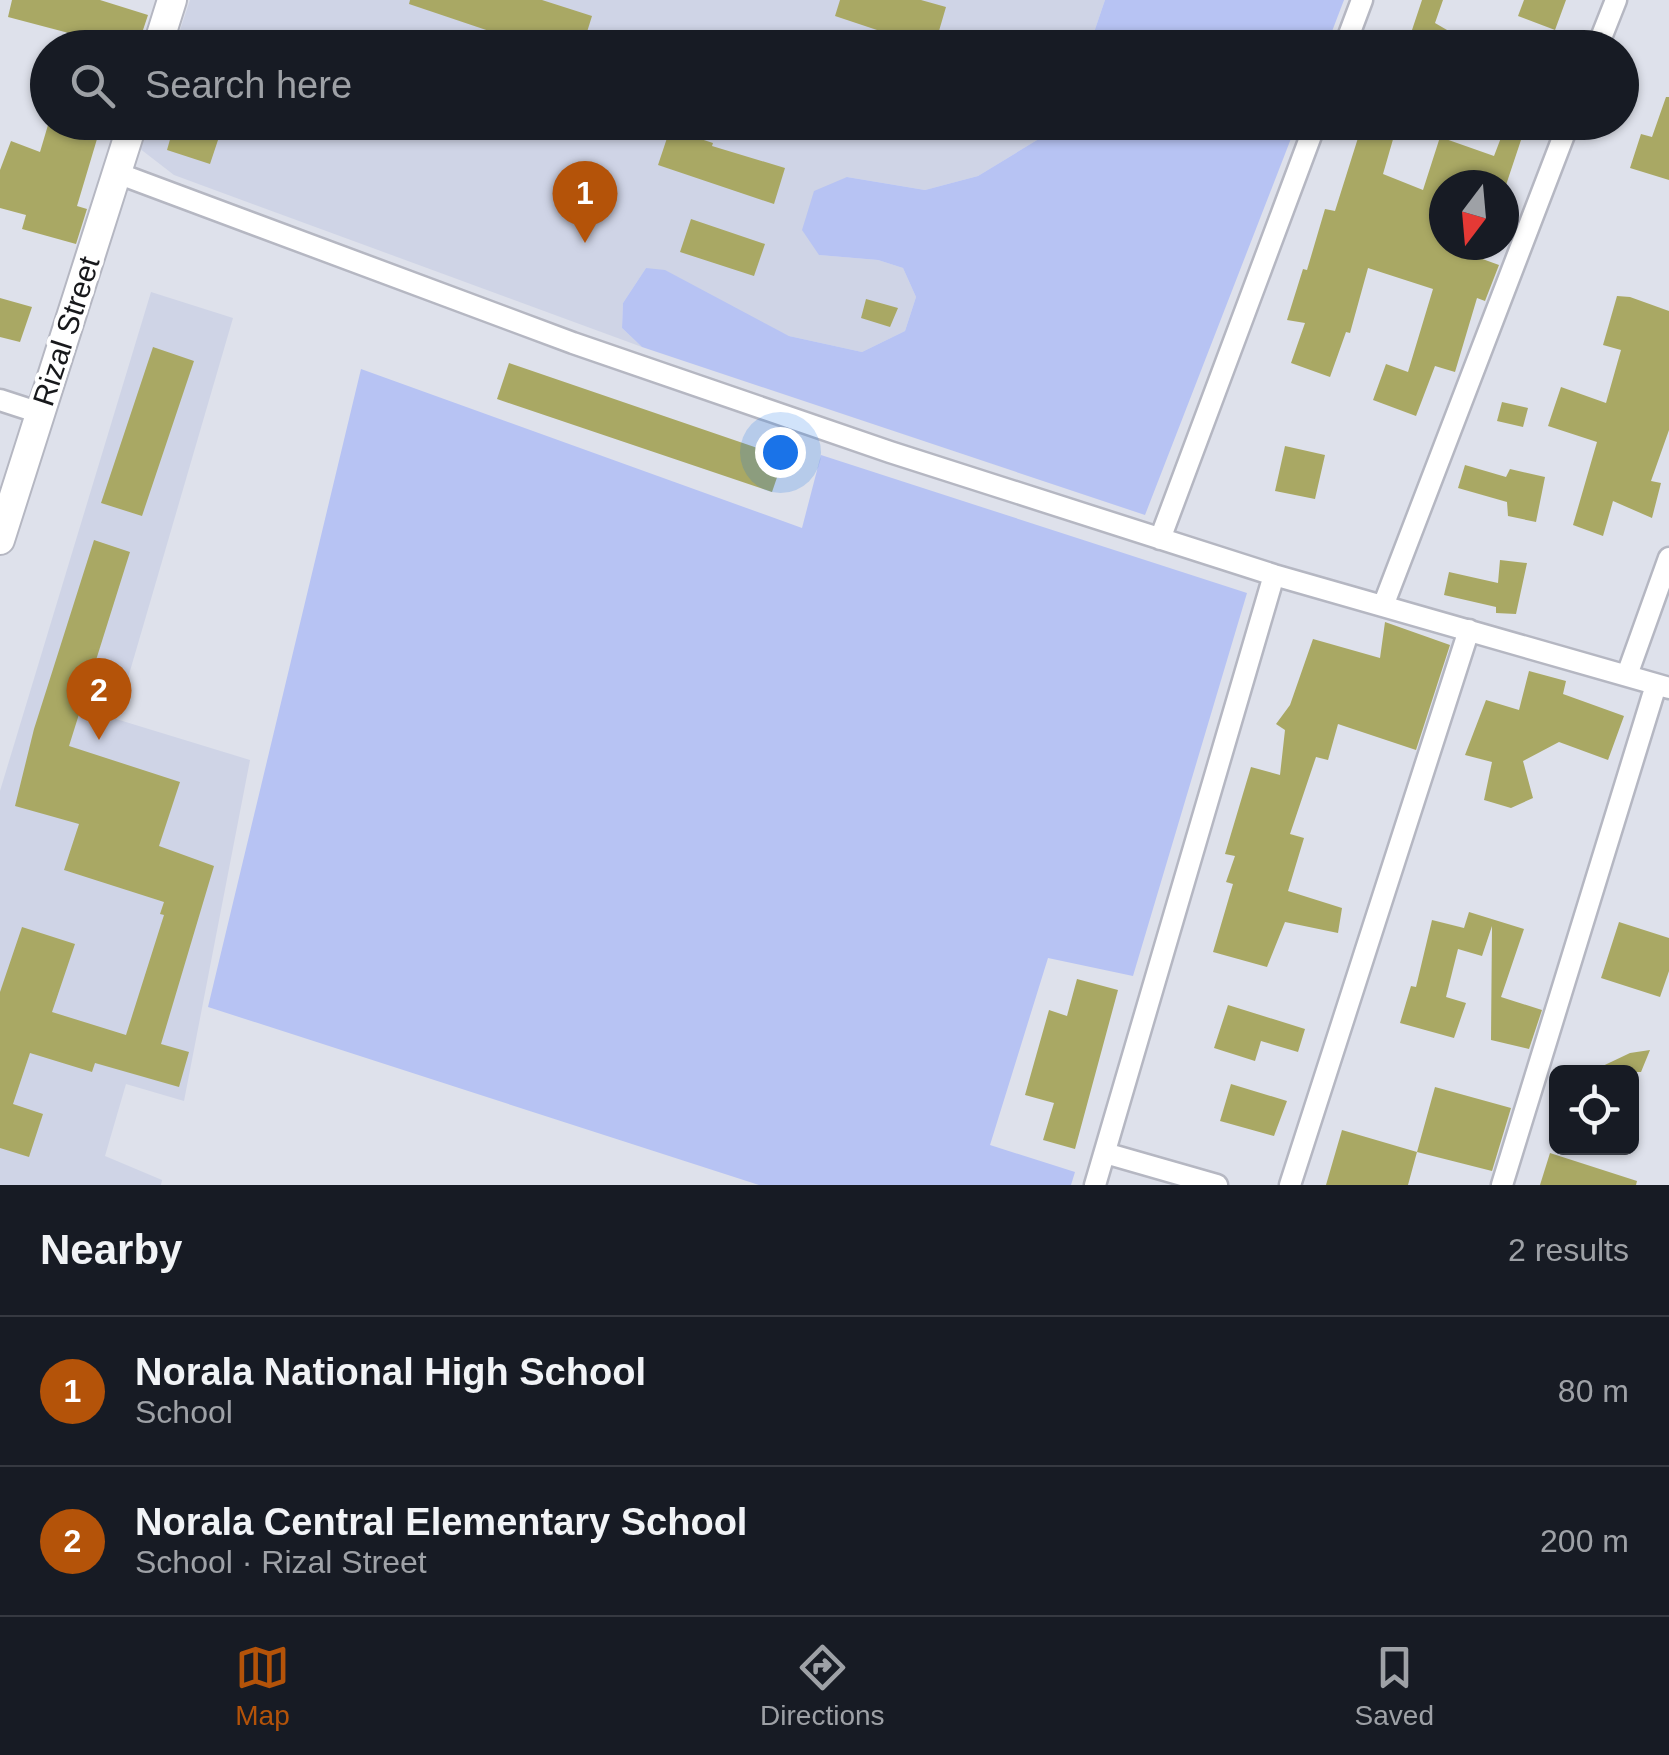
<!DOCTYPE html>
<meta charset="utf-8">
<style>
body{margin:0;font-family:Helvetica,sans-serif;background:#20242c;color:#f1f3f6}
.controls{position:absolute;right:30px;bottom:30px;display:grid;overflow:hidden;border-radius:15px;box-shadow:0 2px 8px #0004}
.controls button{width:90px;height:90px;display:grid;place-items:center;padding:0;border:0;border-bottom:2px solid #363941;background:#171b24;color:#f1f3f6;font:50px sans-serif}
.compass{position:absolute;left:1429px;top:170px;width:90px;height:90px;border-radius:50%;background:#171b24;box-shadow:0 2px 8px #0004;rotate:196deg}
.you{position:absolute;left:780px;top:452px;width:35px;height:35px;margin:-25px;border:8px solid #fff;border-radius:50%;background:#1a73e8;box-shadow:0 0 0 15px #1a73e833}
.badge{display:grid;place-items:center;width:65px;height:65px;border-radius:50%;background:#b45309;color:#fff;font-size:32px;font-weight:700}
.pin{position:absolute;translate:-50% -82px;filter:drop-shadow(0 2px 5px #0008)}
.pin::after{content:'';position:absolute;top:52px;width:35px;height:30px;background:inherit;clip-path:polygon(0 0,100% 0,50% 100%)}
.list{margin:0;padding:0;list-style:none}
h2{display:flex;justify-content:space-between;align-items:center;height:130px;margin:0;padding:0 40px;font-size:42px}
h2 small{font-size:32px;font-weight:400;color:#9ea1a6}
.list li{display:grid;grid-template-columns:65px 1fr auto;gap:30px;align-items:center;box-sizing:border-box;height:150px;padding:0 40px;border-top:2px solid #363941}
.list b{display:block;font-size:38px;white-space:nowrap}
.list p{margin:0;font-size:32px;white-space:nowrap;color:#9ea1a6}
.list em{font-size:32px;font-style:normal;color:#9ea1a6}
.icon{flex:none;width:55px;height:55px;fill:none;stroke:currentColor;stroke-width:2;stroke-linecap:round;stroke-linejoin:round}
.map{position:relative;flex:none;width:1669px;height:1185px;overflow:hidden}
.search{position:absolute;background:#171b24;box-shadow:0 2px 8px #0004;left:30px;right:30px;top:30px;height:110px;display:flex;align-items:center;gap:25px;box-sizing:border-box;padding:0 35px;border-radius:55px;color:#9ea1a6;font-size:38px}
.sheet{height:430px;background:#171b24}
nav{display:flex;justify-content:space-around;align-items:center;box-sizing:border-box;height:140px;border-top:2px solid #363941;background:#171b24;font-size:28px;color:#9ea1a6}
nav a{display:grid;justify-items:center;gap:5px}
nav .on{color:#b45309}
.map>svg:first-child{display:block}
</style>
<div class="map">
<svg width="1669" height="1185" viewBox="0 0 1669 1185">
<rect width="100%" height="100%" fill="#dee1eb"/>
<path fill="#cfd4e6" d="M 190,0 L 1105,0 L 1089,47 L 174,48 Z
M 148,122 L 1051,123 L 1042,137 L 978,176 L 925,190 L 847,177 L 819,255 L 878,260 L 903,268 L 916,297 L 905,331 L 862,352 L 789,336 L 646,268 L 623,303 L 622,328 L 642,347 L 174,175 L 139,148 Z
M 151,292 L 233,318 L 116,719 L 250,760 L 184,1101 L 126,1084 L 105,1156 L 162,1180 L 161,1185 L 0,1185 L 0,791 Z"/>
<path fill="#b7c3f3" d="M 1105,0 L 1344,0 L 1326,47 L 1089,47 Z
M 1051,122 L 1297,123 L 1145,515 L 642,347 L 622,328 L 623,303 L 646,268 L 665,270 L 789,336 L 862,352 L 905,331 L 916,297 L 903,268 L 878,260 L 819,255 L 802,230 L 814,191 L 847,177 L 925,190 L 978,176 L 1042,137 Z
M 361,369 L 802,528 L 821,455 L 1247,593 L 1133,976 L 1048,958 L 990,1145 L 1075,1172 L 1071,1185 L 759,1185 L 208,1007 Z"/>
<path fill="#a9a864" d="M 12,0 L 100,0 L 148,15 L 137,48 L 77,48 L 80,36 L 8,17 Z
M 410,0 L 542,0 L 592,16 L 582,48 L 540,48 L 409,4 Z
M 840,0 L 921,0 L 946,7 L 934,48 L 931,48 L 835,16 Z
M 1422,0 L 1443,0 L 1435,23 L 1478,48 L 1406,48 Z
M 1524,0 L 1566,0 L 1555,30 L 1518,16 Z
M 1666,97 L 1669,97 L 1669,180 L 1630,168 L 1641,134 L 1652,137 Z
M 175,122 L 224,122 L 210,164 L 167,150 Z
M 1363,122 L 1398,122 L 1383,174 L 1423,190 L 1440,137 L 1494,156 L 1507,122 L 1527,122 L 1506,185 L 1444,185 L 1444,245 L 1499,265 L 1485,301 L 1477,298 L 1455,372 L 1435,366 L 1416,416 L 1373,400 L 1386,364 L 1408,372 L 1433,289 L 1368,268 L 1350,333 L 1346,332 L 1330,377 L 1291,363 L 1305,323 L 1287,320 L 1303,269 L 1307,270 L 1325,209 L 1335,211 Z
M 48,125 L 97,139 L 77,206 L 87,209 L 76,244 L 22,229 L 26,215 L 0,208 L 0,170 L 11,141 L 40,152 Z
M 670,129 L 713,143 L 712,146 L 785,168 L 774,204 L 658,165 Z
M 691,219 L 765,244 L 754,276 L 680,252 Z
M 1617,296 L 1630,297 L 1669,311 L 1669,430 L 1651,481 L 1661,483 L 1652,518 L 1613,501 L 1603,536 L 1573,525 L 1597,442 L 1548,426 L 1561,387 L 1606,403 L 1621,350 L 1603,345 Z
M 0,298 L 32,307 L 20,342 L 0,337 Z
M 866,299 L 898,308 L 890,327 L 861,318 Z
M 153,347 L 194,361 L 142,516 L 101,503 Z
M 509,363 L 784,457 L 772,492 L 497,399 Z
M 1502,402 L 1528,408 L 1523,427 L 1497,421 Z
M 1285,446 L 1325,455 L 1315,499 L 1275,491 Z
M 1465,465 L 1506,477 L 1510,469 L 1545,477 L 1536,522 L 1508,516 L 1507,502 L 1458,488 Z
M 94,540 L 130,552 L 69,746 L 180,782 L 159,846 L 214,866 L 161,1044 L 189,1052 L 179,1087 L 95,1063 L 92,1072 L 30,1053 L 13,1104 L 43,1114 L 29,1157 L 0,1148 L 0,992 L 22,927 L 75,944 L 52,1012 L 126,1035 L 164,915 L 160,914 L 164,902 L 64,870 L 79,824 L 15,806 L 34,729 Z
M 1500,560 L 1527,563 L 1516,614 L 1496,613 L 1496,607 L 1444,595 L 1449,572 L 1498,583 Z
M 1385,622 L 1450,645 L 1416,750 L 1338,724 L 1328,760 L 1316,757 L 1290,834 L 1304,838 L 1288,891 L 1342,908 L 1338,933 L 1285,922 L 1267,967 L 1213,952 L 1233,884 L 1226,882 L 1235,856 L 1225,854 L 1251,767 L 1280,775 L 1285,730 L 1276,724 L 1290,705 L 1313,639 L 1380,658 Z
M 1529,671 L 1566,681 L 1563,694 L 1624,716 L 1608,760 L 1559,742 L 1523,761 L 1533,798 L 1511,808 L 1484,800 L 1492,762 L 1465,755 L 1486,700 L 1519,710 Z
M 1469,912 L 1524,929 L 1501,997 L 1542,1010 L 1529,1049 L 1491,1040 L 1492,926 L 1482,956 L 1458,949 L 1446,997 L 1466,1003 L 1454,1038 L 1400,1023 L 1411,986 L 1416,987 L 1432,920 L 1464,928 Z
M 1619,922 L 1669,938 L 1669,971 L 1660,997 L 1601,978 Z
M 1077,979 L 1118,990 L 1075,1149 L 1043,1140 L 1054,1103 L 1025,1095 L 1049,1010 L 1067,1016 Z
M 1228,1005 L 1305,1029 L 1298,1052 L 1261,1041 L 1255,1061 L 1214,1048 Z
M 1650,1050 L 1641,1072 L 1590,1072 L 1630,1053 Z
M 1231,1084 L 1287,1101 L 1274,1136 L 1220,1121 Z
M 1435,1087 L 1511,1108 L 1492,1171 L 1417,1152 Z
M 1342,1130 L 1417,1152 L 1408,1185 L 1326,1185 Z
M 1550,1153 L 1637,1181 L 1636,1185 L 1540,1185 Z"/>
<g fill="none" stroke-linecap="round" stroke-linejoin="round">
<defs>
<path id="street" d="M 1344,48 L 1362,0
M 1597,48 L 1616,0
M 117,173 L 573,343 L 890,452 L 1274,575 L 1669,688
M 0,400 L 40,413
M 1160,539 L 1316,122
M 1383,606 L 1569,122
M 1627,675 L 1669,558
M 1105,1153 L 1217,1185
M 1095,1185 L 1274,575
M 1290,1185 L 1469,630
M 1502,1185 L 1656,685"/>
<path id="secondary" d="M 157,48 L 172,0
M 0,540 L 133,122"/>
</defs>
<use href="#street" stroke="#b5b7c2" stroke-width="25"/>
<use href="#secondary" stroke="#b5b7c2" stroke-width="32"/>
<use href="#street" stroke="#fff" stroke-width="20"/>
<use href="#secondary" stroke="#fff" stroke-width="28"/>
</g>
<g text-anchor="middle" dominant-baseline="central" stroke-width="8" stroke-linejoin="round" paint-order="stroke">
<g font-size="30" fill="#17181b" stroke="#fff">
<text transform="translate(66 331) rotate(-72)">Rizal Street</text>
</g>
</g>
</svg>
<div class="controls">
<button><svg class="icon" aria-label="locate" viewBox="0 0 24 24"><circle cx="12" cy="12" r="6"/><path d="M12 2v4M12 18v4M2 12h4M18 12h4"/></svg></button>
</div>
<svg class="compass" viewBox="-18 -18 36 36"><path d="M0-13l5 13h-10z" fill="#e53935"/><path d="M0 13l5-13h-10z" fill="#9ea1a6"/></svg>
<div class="you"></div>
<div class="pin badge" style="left:585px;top:243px">1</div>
<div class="pin badge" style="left:99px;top:740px">2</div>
<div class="search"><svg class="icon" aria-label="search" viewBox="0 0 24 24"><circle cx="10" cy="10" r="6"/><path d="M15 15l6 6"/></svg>Search here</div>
</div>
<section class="sheet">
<h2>Nearby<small>2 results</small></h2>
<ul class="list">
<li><span class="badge">1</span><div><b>Norala National High School</b><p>School</p></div><em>80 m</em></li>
<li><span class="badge">2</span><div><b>Norala Central Elementary School</b><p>School · Rizal Street</p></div><em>200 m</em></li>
</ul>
</section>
<nav>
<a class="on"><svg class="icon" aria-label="map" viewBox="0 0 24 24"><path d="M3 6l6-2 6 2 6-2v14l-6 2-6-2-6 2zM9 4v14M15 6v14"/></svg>Map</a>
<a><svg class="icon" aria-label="directions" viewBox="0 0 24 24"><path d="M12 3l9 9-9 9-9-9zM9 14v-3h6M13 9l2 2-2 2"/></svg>Directions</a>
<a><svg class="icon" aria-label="saved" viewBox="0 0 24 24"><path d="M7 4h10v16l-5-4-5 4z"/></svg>Saved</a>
</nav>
